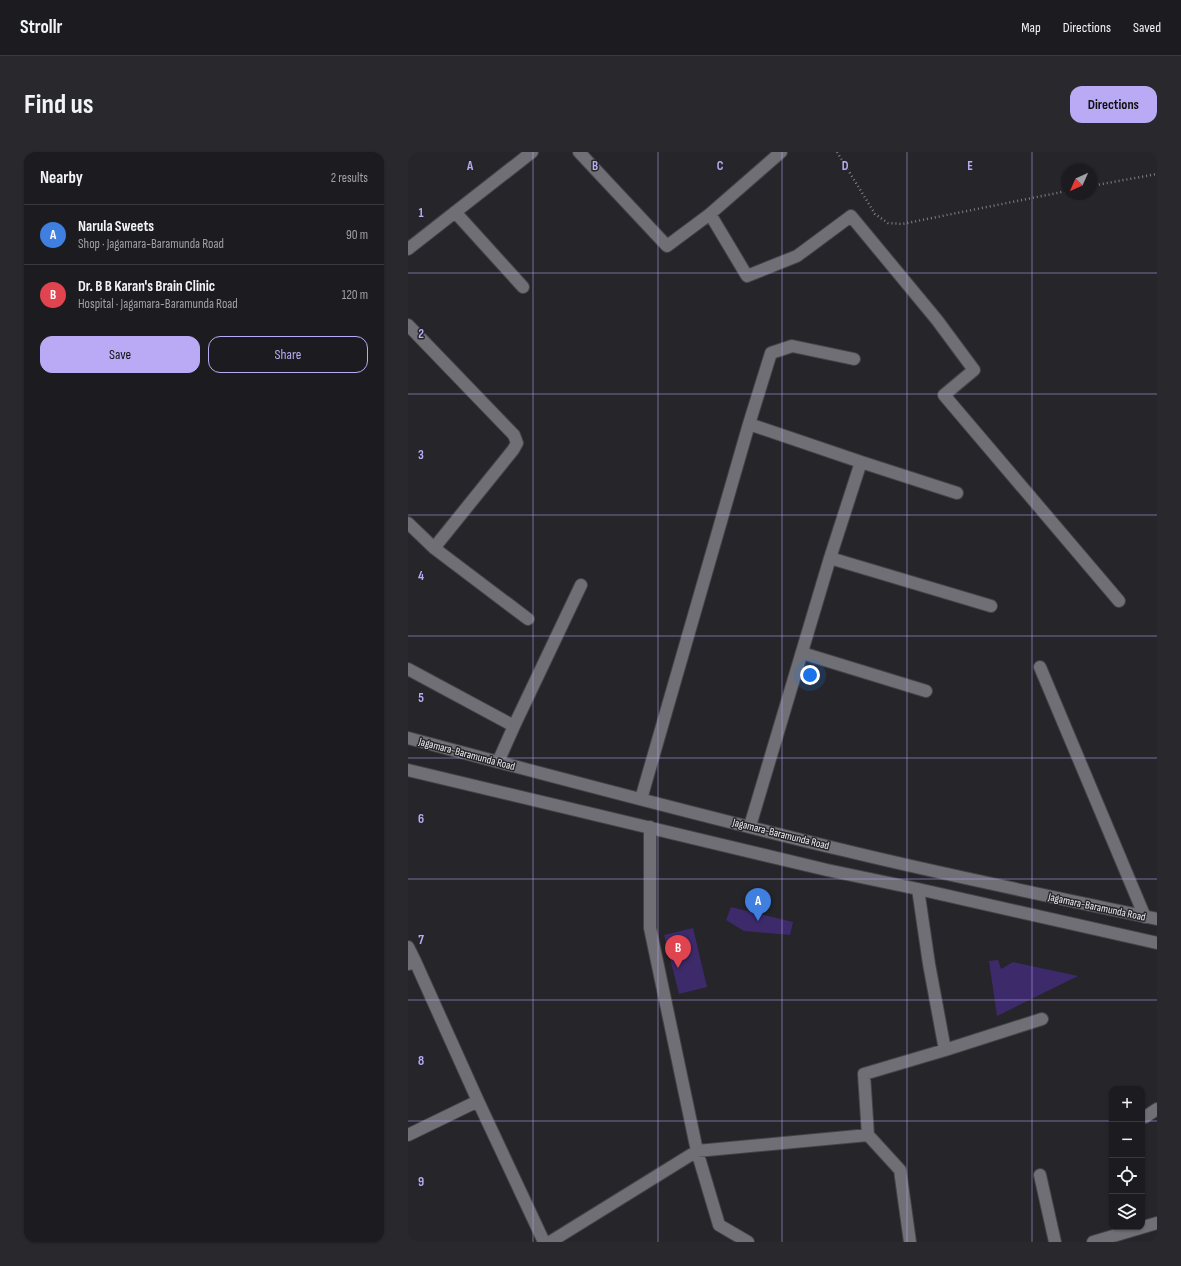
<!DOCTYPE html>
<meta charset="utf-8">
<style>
body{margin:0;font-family:"Sofia Sans Condensed",sans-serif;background:#29292d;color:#f1f3f6}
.controls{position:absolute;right:12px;bottom:12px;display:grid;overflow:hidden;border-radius:8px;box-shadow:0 1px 3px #0004}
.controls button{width:36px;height:36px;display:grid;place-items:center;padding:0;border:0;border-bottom:1px solid #3a3a3e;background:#1c1c20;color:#f1f3f6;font:20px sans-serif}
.compass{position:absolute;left:653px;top:12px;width:36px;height:36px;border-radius:50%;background:#1c1c20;box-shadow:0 1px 3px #0004;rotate:225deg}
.you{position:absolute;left:402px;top:523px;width:14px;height:14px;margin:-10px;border:3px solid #fff;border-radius:50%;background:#1a73e8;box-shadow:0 0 0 6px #1a73e833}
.badge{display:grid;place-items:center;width:26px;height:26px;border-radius:50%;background:#baaaf6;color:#fff;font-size:13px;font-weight:700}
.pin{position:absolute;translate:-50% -33px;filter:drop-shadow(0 1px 2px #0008)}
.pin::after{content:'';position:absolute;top:21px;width:14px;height:12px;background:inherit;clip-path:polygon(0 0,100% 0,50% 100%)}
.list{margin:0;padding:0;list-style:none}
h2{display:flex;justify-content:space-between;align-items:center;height:52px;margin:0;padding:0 16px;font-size:17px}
h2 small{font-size:13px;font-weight:400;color:#a0a1a5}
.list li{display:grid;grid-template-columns:26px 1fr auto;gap:12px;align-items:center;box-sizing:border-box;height:60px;padding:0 16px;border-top:1px solid #3a3a3e}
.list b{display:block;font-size:15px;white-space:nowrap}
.list p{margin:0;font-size:13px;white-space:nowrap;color:#a0a1a5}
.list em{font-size:13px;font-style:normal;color:#a0a1a5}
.actions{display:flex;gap:8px;padding:12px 16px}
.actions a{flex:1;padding:9px 0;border:1px solid #baaaf6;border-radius:12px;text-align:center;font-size:14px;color:#baaaf6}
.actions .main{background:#baaaf6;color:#111}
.icon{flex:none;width:22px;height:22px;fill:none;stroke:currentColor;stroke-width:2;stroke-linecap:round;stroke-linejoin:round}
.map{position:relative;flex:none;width:749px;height:1090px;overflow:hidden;border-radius:12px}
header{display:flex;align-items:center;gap:24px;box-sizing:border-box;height:56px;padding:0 20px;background:#1c1c20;border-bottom:1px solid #3a3a3e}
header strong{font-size:19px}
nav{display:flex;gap:22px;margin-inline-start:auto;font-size:14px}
.intro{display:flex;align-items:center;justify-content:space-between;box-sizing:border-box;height:96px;padding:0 24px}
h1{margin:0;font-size:28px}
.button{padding:10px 18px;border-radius:12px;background:#baaaf6;color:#111;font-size:14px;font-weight:700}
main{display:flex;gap:24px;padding:0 24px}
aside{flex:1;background:#1c1c20;border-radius:12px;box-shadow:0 1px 3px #0004}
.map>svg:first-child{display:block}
</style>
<header>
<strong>Strollr</strong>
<nav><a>Map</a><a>Directions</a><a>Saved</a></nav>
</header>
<div class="intro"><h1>Find us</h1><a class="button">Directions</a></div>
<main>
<aside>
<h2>Nearby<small>2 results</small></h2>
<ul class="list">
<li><span class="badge" style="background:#3f7fe0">A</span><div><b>Narula Sweets</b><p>Shop · Jagamara-Baramunda Road</p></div><em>90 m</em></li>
<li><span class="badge" style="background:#e0444e">B</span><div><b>Dr. B B Karan's Brain Clinic</b><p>Hospital · Jagamara-Baramunda Road</p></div><em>120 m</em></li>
</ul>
<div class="actions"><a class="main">Save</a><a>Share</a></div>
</aside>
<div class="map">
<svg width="749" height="1090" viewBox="0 0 749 1090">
<rect width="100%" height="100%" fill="#26252a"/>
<path fill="#3d2a6b" d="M 323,755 L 385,770 L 382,783 L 336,779 L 318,768 Z
M 285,776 L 299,835 L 271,842 L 256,783 Z
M 590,808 L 593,817 L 605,810 L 670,824 L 589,864 L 581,809 Z"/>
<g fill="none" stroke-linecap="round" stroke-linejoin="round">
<defs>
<path id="minor" d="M 171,0 L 259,94 L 302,62 L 339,124 L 389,104 L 443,64 L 529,168 L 566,218 L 536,243 L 711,449
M 47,60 L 115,135
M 302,62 L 373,0
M 0,97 L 124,0
M 0,173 L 106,283 L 109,291 L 105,298 L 26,396
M 341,272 L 453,310 L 422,406 L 342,674
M 453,310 L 549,341
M 0,371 L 26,396 L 120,467
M 422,406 L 583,454
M 394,501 L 518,539
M 632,515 L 737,765
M 0,517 L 106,574
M 0,586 C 146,625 292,664 439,699 C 542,724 646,745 749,767
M 90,610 L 106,574 L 173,433
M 0,618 L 419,718 L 510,737 L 749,791
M 233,647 L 341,272 L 363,201 L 384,194 L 446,207
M 242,675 L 242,776 L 289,999 L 311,1073 L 340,1090
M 0,795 L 7,809 L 1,812
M 7,809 L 70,949 L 136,1090
M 537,898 L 634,867
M 737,965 L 749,957
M 0,983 L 70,949
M 632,1023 L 647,1090
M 142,1090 L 289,999 L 460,983
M 502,1090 L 492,1018 L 460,983 L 456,922 L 537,898 L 521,812 L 510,737
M 685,1090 L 749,1071"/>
</defs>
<use href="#minor" stroke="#444347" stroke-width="14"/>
<path stroke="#818084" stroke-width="2.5" stroke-dasharray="1 3" stroke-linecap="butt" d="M 429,0 L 467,62 L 480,71 L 494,72 L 659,39
M 683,34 L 749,22"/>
<use href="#minor" stroke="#706f75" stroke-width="12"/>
</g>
<path fill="none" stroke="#baaaf6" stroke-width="1" stroke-opacity="0.55" d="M 125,0 L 125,1090M 250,0 L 250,1090M 374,0 L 374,1090M 499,0 L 499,1090M 624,0 L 624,1090M 0,121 L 749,121M 0,242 L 749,242M 0,363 L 749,363M 0,484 L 749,484M 0,606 L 749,606M 0,727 L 749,727M 0,848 L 749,848M 0,969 L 704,969M 734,969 L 749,969"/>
<g text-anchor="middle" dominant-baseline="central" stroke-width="3" stroke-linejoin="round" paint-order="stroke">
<g font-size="11" fill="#ececef" stroke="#26252a">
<text transform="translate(59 602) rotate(15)">Jagamara-Baramunda Road</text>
<text transform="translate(373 682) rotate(14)">Jagamara-Baramunda Road</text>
<text transform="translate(689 755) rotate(12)">Jagamara-Baramunda Road</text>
</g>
</g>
<g font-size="13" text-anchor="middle" font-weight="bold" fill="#baaaf6" stroke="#26252a" stroke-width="3" stroke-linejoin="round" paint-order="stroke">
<text x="62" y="18">A</text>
<text x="187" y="18">B</text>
<text x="312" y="18">C</text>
<text x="437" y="18">D</text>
<text x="562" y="18">E</text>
<text x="13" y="65">1</text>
<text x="13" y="186">2</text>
<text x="13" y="307">3</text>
<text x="13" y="428">4</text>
<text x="13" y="550">5</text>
<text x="13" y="671">6</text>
<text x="13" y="792">7</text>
<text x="13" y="913">8</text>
<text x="13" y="1034">9</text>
</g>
</svg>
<div class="controls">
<button>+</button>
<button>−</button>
<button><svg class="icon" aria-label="locate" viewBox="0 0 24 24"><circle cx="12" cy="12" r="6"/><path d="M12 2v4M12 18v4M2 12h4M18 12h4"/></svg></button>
<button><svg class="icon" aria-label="layers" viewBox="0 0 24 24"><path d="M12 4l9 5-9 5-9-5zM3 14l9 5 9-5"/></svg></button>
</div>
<svg class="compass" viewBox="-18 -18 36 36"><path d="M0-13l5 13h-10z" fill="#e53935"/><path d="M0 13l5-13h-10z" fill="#a0a1a5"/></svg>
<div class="you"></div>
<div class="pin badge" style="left:350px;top:769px;background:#3f7fe0">A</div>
<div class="pin badge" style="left:270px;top:816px;background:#e0444e">B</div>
</div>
</main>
